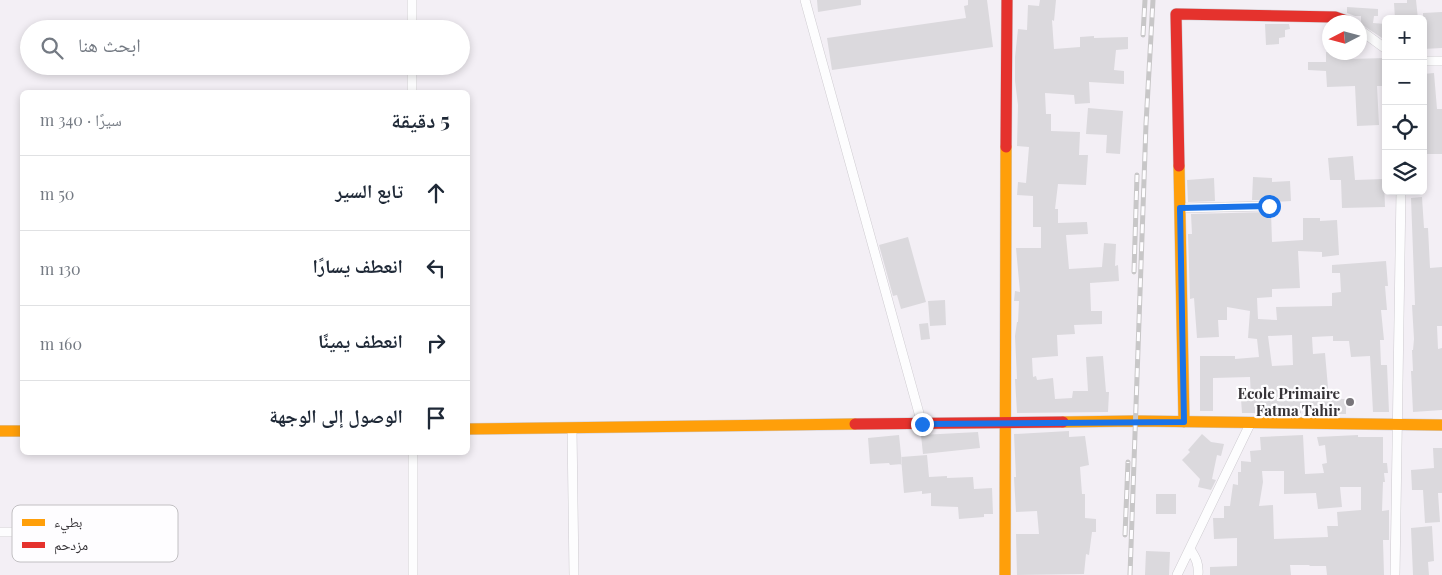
<!DOCTYPE html>
<html lang="ar">
<meta charset="utf-8">
<style>
body{margin:0;font-family:"Playfair Display","Noto Naskh Arabic",serif;background:#f2f2f3;color:#1f2937;direction:rtl}
.controls{position:absolute;right:15px;top:15px;display:grid;overflow:hidden;border-radius:8px;box-shadow:0 2px 8px #0003}
.controls button{width:45px;height:45px;display:grid;place-items:center;padding:0;border:0;border-bottom:1px solid #e0e1e3;background:#fff;color:#1f2937;font:25px sans-serif}
.compass{position:absolute;left:1322px;top:15px;width:45px;height:45px;border-radius:50%;background:#fff;box-shadow:0 2px 8px #0003;rotate:264deg}
.stop{position:absolute;width:15px;height:15px;margin:-11px;border:4px solid #1a73e8;border-radius:50%;background:#fff}
.stop.end{background:#1a73e8;border-color:#fff;box-shadow:0 1px 5px #0008}
.list{margin:0;padding:0;list-style:none}
h2{display:flex;justify-content:space-between;align-items:center;height:65px;margin:0;padding:0 20px;font-size:21px}
h2 small{font-size:16px;font-weight:400;color:#747a83}
.list li{display:grid;grid-template-columns:32px 1fr auto;gap:15px;align-items:center;box-sizing:border-box;height:75px;padding:0 20px;border-top:1px solid #e0e1e3}
.list b{display:block;font-size:19px;white-space:nowrap}
.list em{font-size:16px;font-style:normal;color:#747a83}
.icon{flex:none;width:28px;height:28px;fill:none;stroke:currentColor;stroke-width:2;stroke-linecap:round;stroke-linejoin:round}
.map{position:relative;flex:none;width:1442px;height:575px;overflow:hidden;direction:ltr}
.search{position:absolute;background:#fff;box-shadow:0 2px 8px #0003;left:20px;top:20px;width:450px;height:55px;display:flex;align-items:center;gap:12px;box-sizing:border-box;padding:0 18px;border-radius:28px;color:#747a83;font-size:19px}
.panel{position:absolute;background:#fff;box-shadow:0 2px 8px #0003;left:20px;top:90px;width:450px;height:365px;border-radius:8px;direction:rtl}
.map>svg:first-child{display:block}
</style>
<div class="map">
<svg width="1442" height="575" viewBox="0 0 1442 575">
<rect width="100%" height="100%" fill="#f3eff5"/>
<path fill="#dbd9dd" fill-rule="evenodd" d="M 817,0 L 861,0 L 861,5 L 818,12 Z
M 968,0 L 987,0 L 993,47 L 832,70 L 827,38 L 966,18 L 964,6 L 968,5 Z
M 1040,0 L 1056,0 L 1054,21 L 1052,20 L 1054,49 L 1080,47 L 1080,37 L 1094,36 L 1094,38 L 1128,37 L 1128,49 L 1116,50 L 1114,70 L 1124,71 L 1124,84 L 1089,82 L 1090,103 L 1075,104 L 1074,95 L 1045,93 L 1046,114 L 1051,114 L 1051,131 L 1080,132 L 1079,155 L 1088,155 L 1086,185 L 1058,184 L 1055,209 L 1058,209 L 1058,223 L 1087,222 L 1088,234 L 1066,235 L 1069,269 L 1102,267 L 1104,243 L 1116,244 L 1115,266 L 1118,265 L 1119,281 L 1090,283 L 1091,311 L 1102,311 L 1102,324 L 1074,325 L 1075,334 L 1057,335 L 1058,356 L 1032,358 L 1033,377 L 1036,376 L 1037,380 L 1053,378 L 1055,399 L 1072,398 L 1073,391 L 1088,391 L 1086,357 L 1103,356 L 1106,392 L 1109,392 L 1108,412 L 1017,413 L 1015,379 L 1017,379 L 1015,336 L 1017,322 L 1018,322 L 1019,301 L 1014,301 L 1015,291 L 1020,292 L 1016,248 L 1041,248 L 1041,227 L 1033,227 L 1033,196 L 1017,195 L 1018,182 L 1026,183 L 1029,147 L 1017,146 L 1018,105 L 1015,81 L 1015,57 L 1018,29 L 1027,30 L 1028,5 L 1039,6 Z
M 1407,0 L 1416,0 L 1418,19 L 1395,19 L 1394,3 L 1407,3 Z
M 1347,7 L 1378,9 L 1378,16 L 1374,16 L 1373,23 L 1386,24 L 1386,39 L 1382,38 L 1361,24 L 1361,16 L 1355,16 L 1347,13 Z
M 1442,12 L 1442,48 L 1423,49 L 1423,13 Z
M 1265,24 L 1289,24 L 1290,29 L 1285,30 L 1285,37 L 1279,38 L 1279,44 L 1266,45 Z
M 1326,52 L 1350,52 L 1350,59 L 1386,58 L 1386,86 L 1377,86 L 1379,125 L 1357,126 L 1355,86 L 1327,87 L 1326,71 L 1308,70 L 1308,62 L 1326,62 Z
M 1434,73 L 1437,109 L 1442,109 L 1442,154 L 1423,154 L 1423,74 Z
M 1088,108 L 1123,111 L 1120,154 L 1106,153 L 1107,135 L 1086,134 Z
M 1353,156 L 1355,180 L 1384,179 L 1385,207 L 1342,208 L 1341,180 L 1330,180 L 1328,158 Z
M 1253,177 L 1272,178 L 1272,182 L 1290,181 L 1291,201 L 1275,202 L 1275,204 L 1269,200 L 1252,200 Z
M 1214,178 L 1215,201 L 1188,202 L 1187,180 Z
M 1422,197 L 1424,228 L 1428,228 L 1430,268 L 1442,267 L 1442,326 L 1437,326 L 1438,349 L 1442,348 L 1442,410 L 1413,412 L 1411,371 L 1413,371 L 1412,350 L 1413,350 L 1414,339 L 1412,305 L 1415,305 L 1411,198 Z
M 1271,212 L 1272,242 L 1303,240 L 1303,218 L 1320,218 L 1320,221 L 1337,220 L 1339,255 L 1322,257 L 1322,252 L 1298,251 L 1300,288 L 1272,289 L 1272,297 L 1257,298 L 1258,319 L 1277,320 L 1276,307 L 1332,306 L 1332,293 L 1341,292 L 1340,273 L 1332,273 L 1332,265 L 1386,261 L 1388,286 L 1385,286 L 1387,310 L 1381,310 L 1384,340 L 1380,340 L 1381,365 L 1387,365 L 1389,412 L 1373,412 L 1370,356 L 1351,357 L 1349,341 L 1333,341 L 1333,336 L 1312,337 L 1313,354 L 1325,353 L 1329,399 L 1346,399 L 1346,414 L 1314,414 L 1312,413 L 1310,402 L 1300,403 L 1301,413 L 1242,413 L 1241,399 L 1251,398 L 1250,377 L 1213,378 L 1213,411 L 1200,411 L 1200,356 L 1235,356 L 1235,359 L 1259,357 L 1257,339 L 1248,338 L 1250,311 L 1227,307 L 1227,320 L 1218,320 L 1219,337 L 1197,338 L 1194,298 L 1190,299 L 1188,234 L 1192,234 L 1191,214 ZM 1292,335 L 1293,365 L 1272,366 L 1268,336 Z
M 908,237 L 926,302 L 901,309 L 897,295 L 893,296 L 879,245 Z
M 945,300 L 946,325 L 930,326 L 928,301 Z
M 928,323 L 930,339 L 921,340 L 919,324 Z
M 1069,431 L 1069,437 L 1085,436 L 1089,465 L 1080,467 L 1082,494 L 1085,494 L 1085,518 L 1096,519 L 1096,532 L 1092,532 L 1089,555 L 1086,554 L 1084,574 L 1017,575 L 1016,534 L 1039,534 L 1037,511 L 1016,512 L 1014,477 L 1016,477 L 1014,434 Z
M 978,432 L 980,448 L 923,454 L 921,435 Z
M 1202,434 L 1211,442 L 1224,444 L 1221,456 L 1217,455 L 1212,479 L 1216,480 L 1211,490 L 1198,487 L 1200,479 L 1182,460 L 1190,452 L 1188,450 Z
M 899,435 L 902,464 L 890,465 L 889,463 L 870,464 L 868,438 Z
M 1303,435 L 1305,474 L 1324,473 L 1322,464 L 1327,463 L 1325,445 L 1319,446 L 1317,437 L 1358,435 L 1358,437 L 1383,437 L 1383,463 L 1387,463 L 1388,473 L 1384,473 L 1385,482 L 1383,482 L 1382,511 L 1389,510 L 1389,540 L 1383,540 L 1384,575 L 1327,575 L 1326,566 L 1310,566 L 1309,565 L 1290,565 L 1291,575 L 1210,575 L 1210,567 L 1237,566 L 1237,538 L 1214,539 L 1213,518 L 1224,518 L 1224,506 L 1230,506 L 1233,484 L 1238,485 L 1238,472 L 1241,472 L 1241,461 L 1251,462 L 1250,451 L 1261,450 L 1260,437 ZM 1262,471 L 1284,471 L 1284,494 L 1316,493 L 1318,509 L 1342,507 L 1340,487 L 1361,487 L 1361,510 L 1337,512 L 1338,526 L 1327,526 L 1328,537 L 1274,539 L 1273,505 L 1259,506 L 1263,482 Z
M 1433,448 L 1442,448 L 1442,493 L 1438,493 L 1440,522 L 1425,523 L 1423,490 L 1412,490 L 1411,470 L 1434,468 Z
M 927,455 L 929,477 L 947,476 L 947,478 L 973,477 L 974,489 L 992,488 L 993,514 L 984,514 L 984,517 L 959,519 L 958,507 L 931,506 L 931,493 L 922,494 L 922,491 L 904,493 L 901,457 Z
M 1156,494 L 1176,494 L 1176,514 L 1156,514 Z
M 1432,526 L 1434,561 L 1428,562 L 1429,575 L 1413,575 L 1411,528 Z
M 1146,551 L 1170,552 L 1169,575 L 1145,575 Z"/>
<g fill="none" stroke-linecap="round" stroke-linejoin="round">
<defs>
<path id="street" d="M 412,0 L 412,29
M 805,0 L 922,424
M 1360,30 L 1386,49
M 1423,61 L 1442,61
M 412,66 L 412,92
M 1180,208 L 1269,206
M 572,428 L 574,575
M 413,452 L 413,575
M 0,532 L 27,532
M 1190,549 C 1196,558 1199,564 1198,575
M 1177,575 L 1251,422
M 1395,575 L 1401,191"/>
<path id="slow" d="M 1179,166 L 1184,422
M 1063,422 L 1136,421 L 1442,425
M 468,429 L 855,424
M 0,431 L 22,431
M 1005,575 L 1006,147"/>
<path id="jam" d="M 1006,147 L 1007,0
M 1179,166 L 1176,14 L 1335,17 L 1349,22
M 855,424 L 1063,422"/>
</defs>
<use href="#street" stroke="#cecbd0" stroke-width="10"/>
<use href="#slow" stroke="#cecbd0" stroke-width="12"/>
<use href="#jam" stroke="#cecbd0" stroke-width="12"/>
<use href="#street" stroke="#fdfdfe" stroke-width="9"/>
<use href="#slow" stroke="#ff9f0a" stroke-width="11"/>
<use href="#jam" stroke="#e5322d" stroke-width="11"/>
<defs>
<path id="rail" d="M 1143,35 L 1145,0
M 1134,272 L 1137,175
M 1125,535 L 1128,462
M 1130,575 L 1146,124 L 1153,0"/>
</defs>
<use href="#rail" stroke="#c8c7c8" stroke-width="5"/>
<use href="#rail" stroke="#fefdff" stroke-width="3" stroke-dasharray="9" stroke-linecap="butt"/>
</g>
<g fill="none" stroke-linecap="round" stroke-linejoin="round">
<path stroke="#1a73e8" stroke-width="6" d="M 922,424 L 1184,422 L 1180,208 L 1269,206"/>
</g>
<circle fill="#78757a" stroke="#fefdff" stroke-width="2" cx="1350" cy="402" r="5"/>
<g text-anchor="middle" dominant-baseline="central" stroke-width="4.5" stroke-linejoin="round" paint-order="stroke">
<g font-size="15" font-weight="bold" fill="#363337" stroke="#fefdff" text-anchor="end">
<text x="1340" y="393">Ecole Primaire<tspan x="1340" dy="17">Fatma Tahir</tspan></text>
</g>
</g>
<rect x="12" y="505" width="166" height="57" rx="8" fill="#fefdff" stroke="#c2c0c3" stroke-width="1"/>
<rect x="22" y="519" width="23" height="7" fill="#ff9f0a"/>
<rect x="22" y="542" width="23" height="6" fill="#e5322d"/>
<g font-size="14" fill="#363337">
<text x="54" y="527">بطيء</text>
<text x="54" y="550">مزدحم</text>
</g>
</svg>
<div class="controls">
<button>+</button>
<button>−</button>
<button><svg class="icon" aria-label="locate" viewBox="0 0 24 24"><circle cx="12" cy="12" r="6"/><path d="M12 2v4M12 18v4M2 12h4M18 12h4"/></svg></button>
<button><svg class="icon" aria-label="layers" viewBox="0 0 24 24"><path d="M12 4l9 5-9 5-9-5zM3 14l9 5 9-5"/></svg></button>
</div>
<svg class="compass" viewBox="-18 -18 36 36"><path d="M0-13l5 13h-10z" fill="#e53935"/><path d="M0 13l5-13h-10z" fill="#747a83"/></svg>
<div class="stop" style="left:1269px;top:206px"></div>
<div class="stop end" style="left:922px;top:424px"></div>
<div class="search"><svg class="icon" aria-label="search" viewBox="0 0 24 24"><circle cx="10" cy="10" r="6"/><path d="M15 15l6 6"/></svg>ابحث هنا</div>
<section class="panel">
<h2>5 دقيقة<small>سيرًا · 340 m</small></h2>
<ul class="list">
<li><svg class="icon" aria-label="ahead" viewBox="0 0 24 24"><path d="M12 20V5M6 11l6-6 6 6"/></svg><div><b>تابع السير</b></div><em>50 m</em></li>
<li><svg class="icon" aria-label="left" viewBox="0 0 24 24"><path d="M17 20v-9H6M10 6l-5 5 5 5"/></svg><div><b>انعطف يسارًا</b></div><em>130 m</em></li>
<li><svg class="icon" aria-label="right" viewBox="0 0 24 24"><path d="M7 20v-9h11M14 6l5 5-5 5"/></svg><div><b>انعطف يمينًا</b></div><em>160 m</em></li>
<li><svg class="icon" aria-label="arrive" viewBox="0 0 24 24"><path d="M6 21V4h12l-3 4 3 4H6"/></svg><div><b>الوصول إلى الوجهة</b></div></li>
</ul>
</section>
</div>
